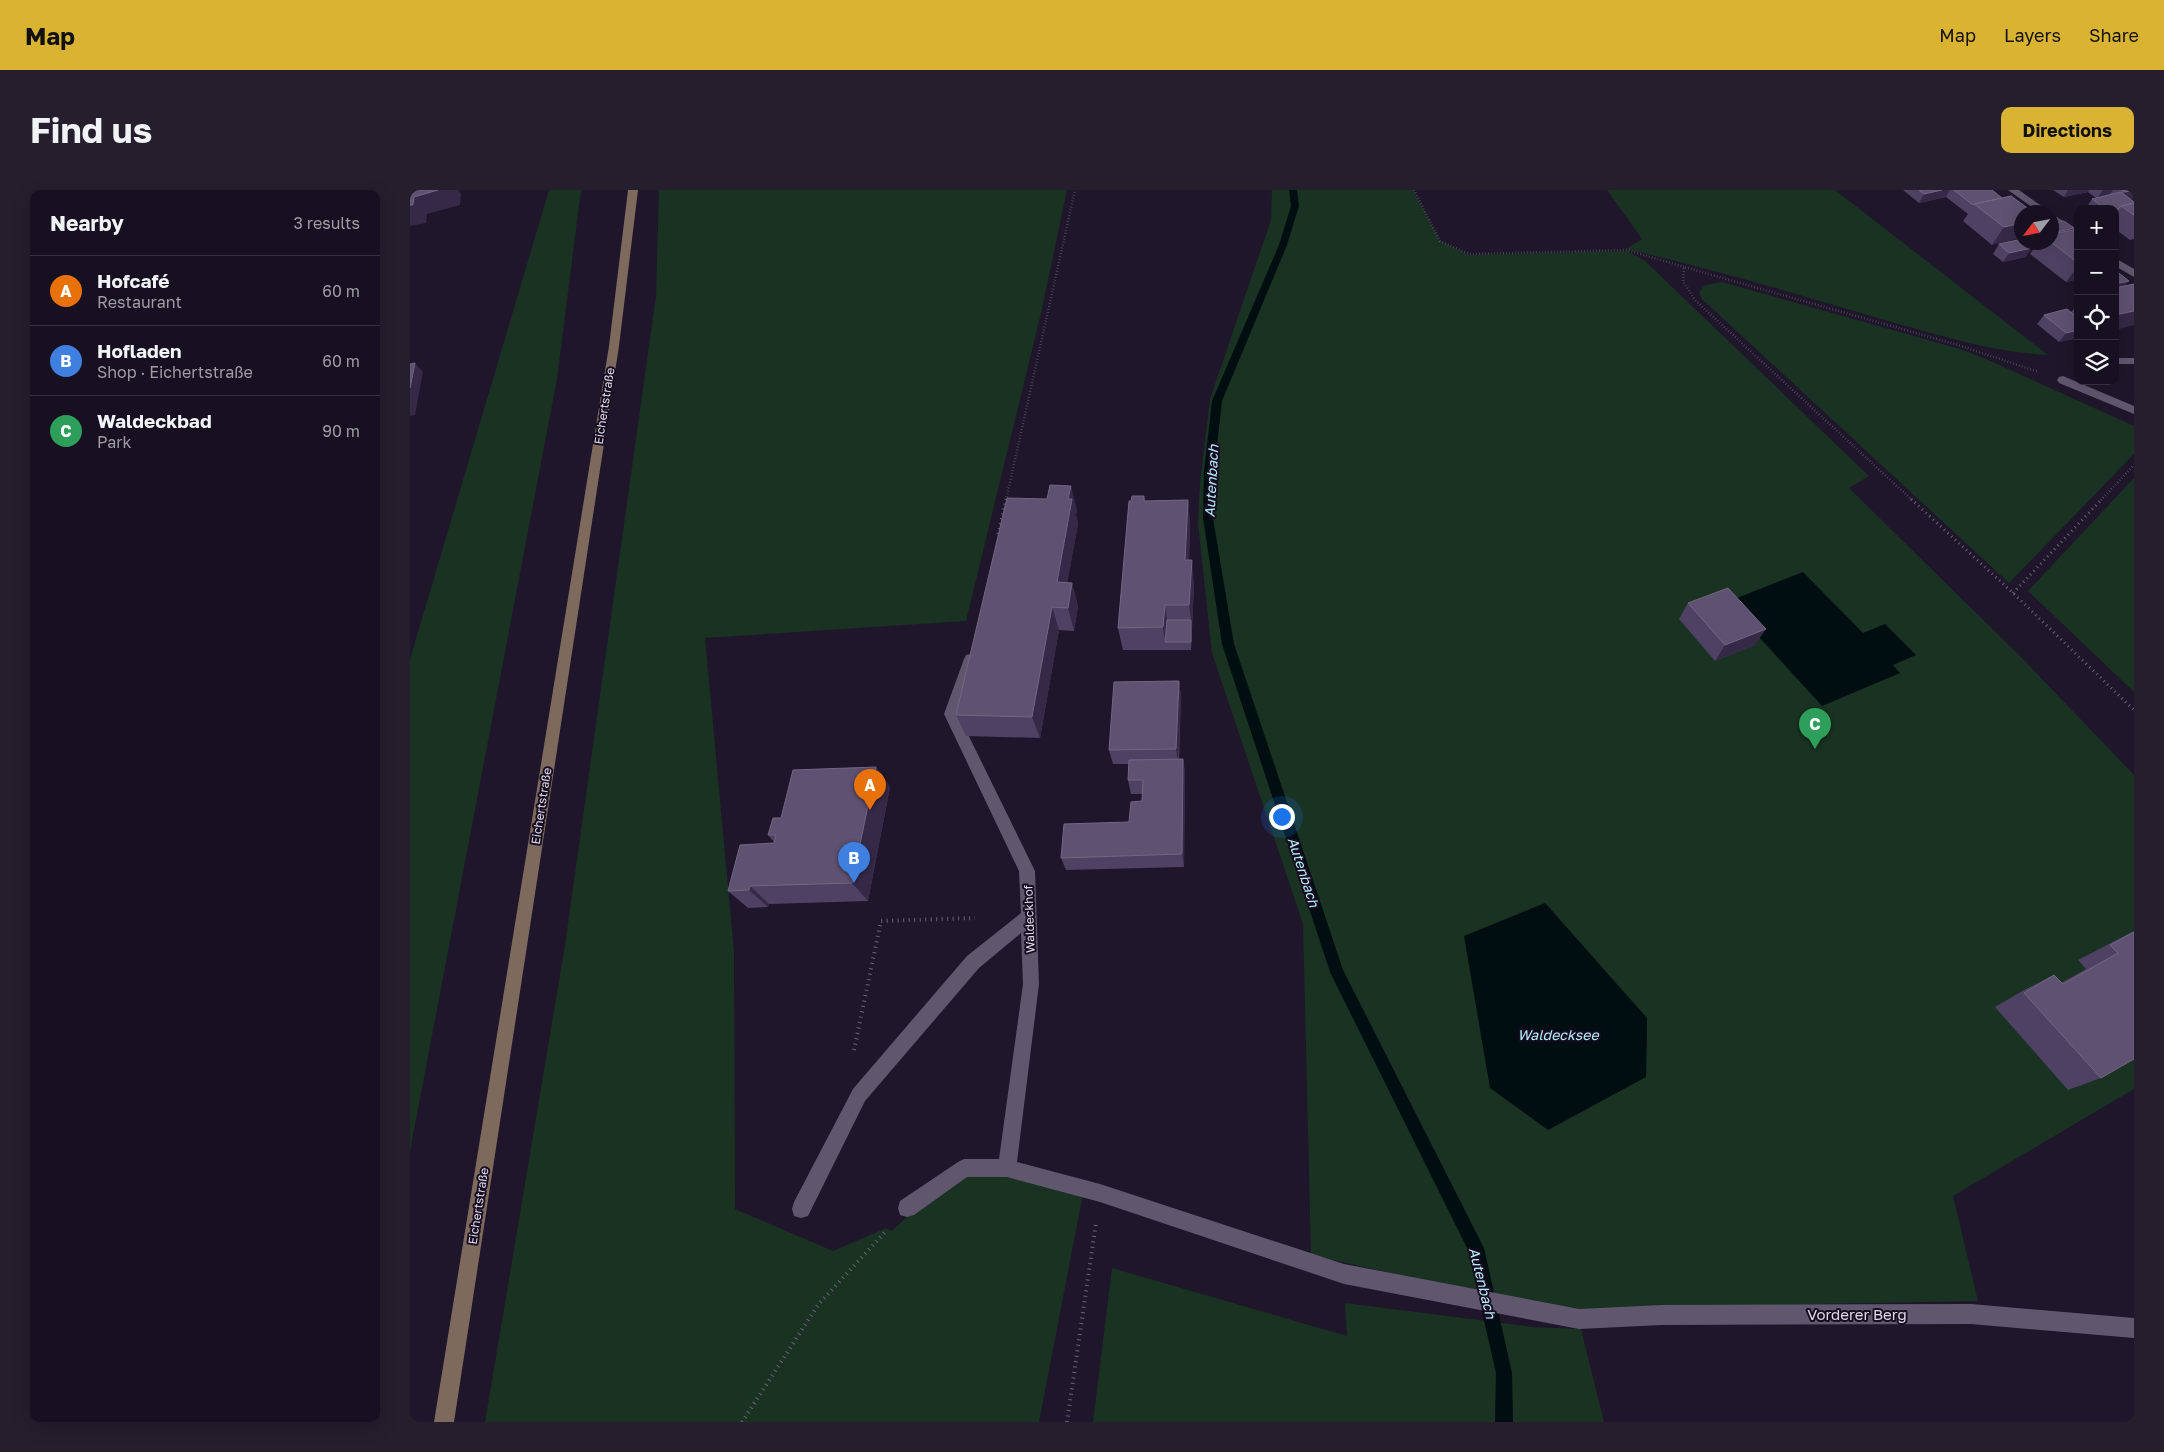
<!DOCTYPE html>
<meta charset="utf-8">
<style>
body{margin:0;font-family:"Golos Text",sans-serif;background:#241e2d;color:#f1f3f6}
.controls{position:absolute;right:15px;top:15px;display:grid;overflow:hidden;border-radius:10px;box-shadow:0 5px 20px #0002}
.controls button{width:45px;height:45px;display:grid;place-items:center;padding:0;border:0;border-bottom:1px solid #36303e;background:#171020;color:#f1f3f6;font:25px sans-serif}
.compass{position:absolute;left:1604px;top:15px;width:45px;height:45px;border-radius:50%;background:#171020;box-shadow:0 5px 20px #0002;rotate:238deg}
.you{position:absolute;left:871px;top:626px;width:18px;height:18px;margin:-12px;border:4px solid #fff;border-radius:50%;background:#1a73e8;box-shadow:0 0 0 8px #1a73e833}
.badge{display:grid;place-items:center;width:32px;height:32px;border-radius:50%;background:#dab333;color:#fff;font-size:16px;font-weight:700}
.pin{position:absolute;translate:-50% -41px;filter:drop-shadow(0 1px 2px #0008)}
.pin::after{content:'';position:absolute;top:26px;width:18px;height:15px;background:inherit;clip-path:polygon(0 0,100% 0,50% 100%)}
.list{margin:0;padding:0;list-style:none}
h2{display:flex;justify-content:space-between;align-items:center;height:65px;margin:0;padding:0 20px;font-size:21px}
h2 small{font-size:16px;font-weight:400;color:#9e9da5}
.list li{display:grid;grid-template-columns:32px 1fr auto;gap:15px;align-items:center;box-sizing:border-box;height:70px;padding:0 20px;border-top:1px solid #36303e}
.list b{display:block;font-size:19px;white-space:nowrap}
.list p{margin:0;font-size:16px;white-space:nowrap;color:#9e9da5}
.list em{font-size:16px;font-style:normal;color:#9e9da5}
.icon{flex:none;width:28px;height:28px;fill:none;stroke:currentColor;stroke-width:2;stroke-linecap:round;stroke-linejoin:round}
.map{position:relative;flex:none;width:1724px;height:1232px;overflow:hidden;border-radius:10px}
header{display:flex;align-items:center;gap:30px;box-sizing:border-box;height:70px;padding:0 25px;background:#dab333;color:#111}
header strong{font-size:24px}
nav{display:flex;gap:28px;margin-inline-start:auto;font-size:18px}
.intro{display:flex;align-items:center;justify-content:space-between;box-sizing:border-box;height:120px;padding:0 30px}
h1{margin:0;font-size:35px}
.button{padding:12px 22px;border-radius:10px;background:#dab333;color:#111;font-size:18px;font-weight:700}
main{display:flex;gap:30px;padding:0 30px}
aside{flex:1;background:#171020;border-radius:10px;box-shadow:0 5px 20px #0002}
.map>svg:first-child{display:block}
</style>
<header>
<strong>Map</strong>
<nav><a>Map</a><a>Layers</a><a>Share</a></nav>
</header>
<div class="intro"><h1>Find us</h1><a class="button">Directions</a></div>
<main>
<aside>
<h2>Nearby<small>3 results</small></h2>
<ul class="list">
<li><span class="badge" style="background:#e8710a">A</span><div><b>Hofcafé</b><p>Restaurant</p></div><em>60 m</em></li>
<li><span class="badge" style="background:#3f7fe0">B</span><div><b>Hofladen</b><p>Shop · Eichertstraße</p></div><em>60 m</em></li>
<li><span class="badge" style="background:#2e9e5b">C</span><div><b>Waldeckbad</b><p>Park</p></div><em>90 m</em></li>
</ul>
</aside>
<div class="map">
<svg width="1724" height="1232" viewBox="0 0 1724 1232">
<rect width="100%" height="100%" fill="#1f162b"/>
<path fill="#193222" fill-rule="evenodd" d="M 139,0 L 171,0 L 147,189 L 0,961 L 0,469 Z
M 249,0 L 657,0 L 631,123 L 556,431 L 295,448 L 324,761 L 325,1019 L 423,1061 L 476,1038 L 482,1041 C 493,1030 542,987 555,984 C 595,977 635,993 673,1004 L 629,1232 L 75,1232 L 155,755 L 246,106 Z
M 862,0 L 1003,0 L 1030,51 L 1059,65 L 1217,61 L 1234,70 L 1459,286 L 1439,298 L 1611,467 L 1724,585 L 1724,899 L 1543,1006 L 1568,1111 L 1249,1117 L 1181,1124 L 1109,1112 L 901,1065 L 893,734 L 802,463 L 788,333 L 790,293 L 800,209 L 861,30 ZM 1135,713 L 1237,829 L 1236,887 Z
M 1197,0 L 1425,0 L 1638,165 C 1578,162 1519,142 1461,126 C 1380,102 1299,78 1216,59 L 1232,49 Z
M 1312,92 L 1550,159 L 1576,169 L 1724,236 L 1724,264 L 1599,393 L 1292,109 L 1289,102 L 1295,95 Z
M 1724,288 L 1724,502 L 1618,401 Z
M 702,1078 L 937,1146 L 935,1113 L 1123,1137 L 1171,1139 L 1194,1232 L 683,1232 Z"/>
<path fill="#000e11" d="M 1393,382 L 1453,443 L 1475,434 L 1506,465 L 1483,475 L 1490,483 L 1412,516 L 1317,412 Z
M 1135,713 L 1237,828 L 1236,887 L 1138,940 L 1080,898 L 1054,746 Z"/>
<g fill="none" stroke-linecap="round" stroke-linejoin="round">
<path fill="#000e11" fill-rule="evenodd" d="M 879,0 L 887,0 L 889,16 L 877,55 L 812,211 L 804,281 L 803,328 L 824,454 L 933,780 L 1074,1058 L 1102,1183 L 1103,1232 L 1085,1232 L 1086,1183 L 1058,1060 L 920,782 L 812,454 L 793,328 L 794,281 L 802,211 L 869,55 L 881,16 Z"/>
<path stroke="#6a6375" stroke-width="2.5" stroke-dasharray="0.5 2.5" stroke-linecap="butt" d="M 1004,0 L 1030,51 L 1059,64 L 1217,60 L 1274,77
M 596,310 L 665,0
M 1502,310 L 1286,111 L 1273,92 L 1274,77 L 1548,155 L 1629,182
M 1691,310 L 1724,275"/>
<path stroke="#6a6375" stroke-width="3" stroke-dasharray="1 4" stroke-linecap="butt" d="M 1501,309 L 1603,403 L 1724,520
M 588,344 L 596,309
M 1603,403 L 1692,309"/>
<path stroke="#6a6375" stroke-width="4" stroke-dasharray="1 4.5" stroke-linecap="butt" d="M 444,860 L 471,731 L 565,728
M 332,1232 L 408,1115 L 477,1040
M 657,1232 L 686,1033"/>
<path fill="#60576f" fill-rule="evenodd" d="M 561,464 L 566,465 L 568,469 L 548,524 L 625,681 L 629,794 L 607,972 L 690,994 L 934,1074 L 1169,1119 L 1176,1122 L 1179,1129 L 1176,1136 L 1169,1139 L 934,1094 L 690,1012 L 597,987 L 557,987 L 504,1025 L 497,1027 L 490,1025 L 488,1018 L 490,1011 L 548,972 L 554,969 L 589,969 L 613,794 L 611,743 L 569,778 L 455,911 L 398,1026 L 391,1028 L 384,1026 L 382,1019 L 384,1012 L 443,899 L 557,766 L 611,723 L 609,681 L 534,524 L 554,469 L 556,465 Z"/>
<path fill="#60576f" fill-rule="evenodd" d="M 1598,0 L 1609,0 L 1640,22 L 1629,22 Z
M 1642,24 L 1668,40 L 1668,48 L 1642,31 Z
M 1705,68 L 1724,79 L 1724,87 L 1705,76 Z
M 1705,168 L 1724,168 L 1724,174 L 1705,174 Z
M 1653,186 L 1724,216 L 1724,224 L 1649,193 L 1647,190 L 1649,187 Z
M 1561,1114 L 1724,1128 L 1724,1148 L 1561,1134 L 1252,1135 L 1169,1139 L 1162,1136 L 1159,1129 L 1162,1122 L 1169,1119 L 1252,1115 Z"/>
<path fill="#7e6a5c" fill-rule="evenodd" d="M 218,0 L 228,0 L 209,156 L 44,1232 L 24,1232 L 199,156 Z"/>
</g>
<path fill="#4f4163" d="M 1493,0 L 1582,0 L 1592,8 L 1623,22 L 1582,55 L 1553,31 L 1558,24 L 1536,7 L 1509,13 Z
M 1643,0 L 1724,0 L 1724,8 L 1720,9 L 1724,12 L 1724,49 L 1720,50 L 1705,39 L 1705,19 L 1677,19 L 1676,18 L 1682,9 L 1686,8 L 1678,2 L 1654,7 Z
M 1642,34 L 1662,40 L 1668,39 L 1668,89 L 1656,92 L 1620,64 L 1628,52 L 1642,52 Z
M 1589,54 L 1616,67 L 1593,72 L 1583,64 Z
M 1668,114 L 1668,148 L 1649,152 L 1627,134 L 1634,125 L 1661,122 Z
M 734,306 L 735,311 L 778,310 L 780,335 L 779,370 L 784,394 L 781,460 L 713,460 L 708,438 L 721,311 Z
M 637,309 L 667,320 L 666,325 L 668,334 L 657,393 L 662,393 L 668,416 L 664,441 L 649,440 L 630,548 L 556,546 L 546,525 Z
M 1278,413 L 1345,455 L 1305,471 L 1269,429 Z
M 769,491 L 771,506 L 769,569 L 773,569 L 775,583 L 774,677 L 656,680 L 651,668 L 719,632 L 732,611 L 733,604 L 721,604 L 718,590 L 719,574 L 703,574 L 699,560 Z
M 466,577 L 480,597 L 458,711 L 359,714 L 358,717 L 338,718 L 318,701 L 364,653 L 364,652 L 358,645 L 371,628 Z
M 1724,741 L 1691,888 L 1658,900 L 1585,817 L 1614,800 L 1644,785 L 1651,793 L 1676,779 L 1668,770 L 1695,756 Z"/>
<path fill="#352947" d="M 28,0 L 48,0 L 51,4 L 50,15 L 17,24 L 16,33 L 0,36 L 0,15 L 4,7 Z
M 1532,0 L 1540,0 L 1536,7 L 1509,13 L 1514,4 Z
M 1658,0 L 1679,0 L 1678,2 L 1654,7 Z
M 1693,0 L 1703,0 L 1699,5 L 1687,8 Z
M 1724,0 L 1724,8 L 1708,12 L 1715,2 Z
M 1612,33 L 1612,48 L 1582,55 L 1594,37 Z
M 1664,38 L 1657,47 L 1642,45 L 1643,43 Z
M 1622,58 L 1616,67 L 1593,72 L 1599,63 Z
M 1668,76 L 1668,89 L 1656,92 Z
M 1719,91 L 1712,100 L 1705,102 L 1705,94 Z
M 1724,121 L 1724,135 L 1705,140 L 1705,125 Z
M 1668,140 L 1668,148 L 1649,152 L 1656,143 Z
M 5,173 L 13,182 L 5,225 L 0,226 L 0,198 Z
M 661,296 L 667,320 L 666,325 L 668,334 L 653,416 L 647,392 L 658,309 Z
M 778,310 L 780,335 L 778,394 L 775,370 Z
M 782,370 L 784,394 L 781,460 L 781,430 L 779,415 Z
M 662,393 L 668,416 L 664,441 L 658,418 Z
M 755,415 L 758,438 L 755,452 L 753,437 Z
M 642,417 L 649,440 L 630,548 L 622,527 Z
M 1356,439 L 1345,455 L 1305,471 L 1315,455 Z
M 769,491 L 771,506 L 768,573 L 766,559 Z
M 773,569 L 775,583 L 774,677 L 772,664 Z
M 466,577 L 480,597 L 458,711 L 442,693 Z
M 340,696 L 359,714 L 358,717 L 339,700 Z"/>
<path fill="#5f5171" stroke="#736684" d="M 0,0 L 28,0 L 4,7 L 3,15 L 0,15 Z
M 1509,0 L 1532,0 L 1514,4 Z
M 1544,0 L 1582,0 L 1592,8 L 1564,14 L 1563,15 Z
M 1711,0 L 1724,0 L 1715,2 Z
M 1711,2 L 1724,12 L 1724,13 L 1711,16 L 1705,23 L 1705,19 L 1696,19 L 1682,9 Z
M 1601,6 L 1623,22 L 1612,22 L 1612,33 L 1594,37 L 1564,14 Z
M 1724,13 L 1724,25 L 1711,16 Z
M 1654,31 L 1664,38 L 1643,43 L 1642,41 L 1642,34 Z
M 1668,39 L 1668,73 L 1641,52 L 1642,44 Z
M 1612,49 L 1612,52 L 1616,52 L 1622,58 L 1599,63 L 1589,54 Z
M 1705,80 L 1719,91 L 1705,94 Z
M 1724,94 L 1724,121 L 1705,125 L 1705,98 Z
M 1657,119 L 1668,128 L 1668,140 L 1656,143 L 1634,125 Z
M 5,173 L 0,198 L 0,174 Z
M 640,295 L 661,296 L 658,309 L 662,309 L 647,392 L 662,393 L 658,418 L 642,417 L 622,527 L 546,525 L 597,308 L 637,309 Z
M 722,306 L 734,306 L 734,311 L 778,310 L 775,370 L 782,370 L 779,415 L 755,415 L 753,437 L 708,438 L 719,311 L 721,311 Z
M 1318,398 L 1356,439 L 1315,455 L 1278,413 Z
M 757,430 L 781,430 L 781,452 L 755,452 Z
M 769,491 L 766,559 L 699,560 L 704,492 Z
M 773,569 L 772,664 L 651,668 L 654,634 L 719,632 L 721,612 L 732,611 L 733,590 L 718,590 L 719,570 Z
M 466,577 L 442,693 L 340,696 L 339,700 L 318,701 L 330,655 L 364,653 L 366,645 L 358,645 L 363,628 L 371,628 L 383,580 Z
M 1724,742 L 1724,869 L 1691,888 L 1614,803 L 1644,785 L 1653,794 L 1708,763 L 1700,755 Z"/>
<g text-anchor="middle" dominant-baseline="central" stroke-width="4" stroke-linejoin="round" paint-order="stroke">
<g font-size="12" fill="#e0dae9" stroke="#160d21">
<text transform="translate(194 216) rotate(-81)">Eichertstraße</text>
<text transform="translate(131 616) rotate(-81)">Eichertstraße</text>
<text transform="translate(619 729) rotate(-92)">Waldeckhof</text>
<text transform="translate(68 1016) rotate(-81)">Eichertstraße</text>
</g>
<g font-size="14" font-style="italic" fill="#b8ecf9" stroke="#160d21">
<text transform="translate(801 291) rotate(-87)">Autenbach</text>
<text transform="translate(894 682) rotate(72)">Autenbach</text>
<text x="1148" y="844">Waldecksee</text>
<text transform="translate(1073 1093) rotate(76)">Autenbach</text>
</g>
<g font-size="15" fill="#e0dae9" stroke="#160d21">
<text x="1447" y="1124">Vorderer Berg</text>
</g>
</g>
</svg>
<div class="controls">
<button>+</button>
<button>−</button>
<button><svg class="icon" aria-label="locate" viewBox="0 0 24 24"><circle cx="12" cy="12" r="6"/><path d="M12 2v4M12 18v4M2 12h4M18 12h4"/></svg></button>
<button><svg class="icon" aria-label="layers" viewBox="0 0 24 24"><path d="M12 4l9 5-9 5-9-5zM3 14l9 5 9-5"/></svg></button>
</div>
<svg class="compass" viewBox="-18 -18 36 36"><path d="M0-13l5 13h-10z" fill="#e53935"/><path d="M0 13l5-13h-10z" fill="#9e9da5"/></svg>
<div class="you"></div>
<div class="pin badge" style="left:460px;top:620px;background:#e8710a">A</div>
<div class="pin badge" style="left:444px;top:693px;background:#3f7fe0">B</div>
<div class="pin badge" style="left:1405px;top:559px;background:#2e9e5b">C</div>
</div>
</main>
